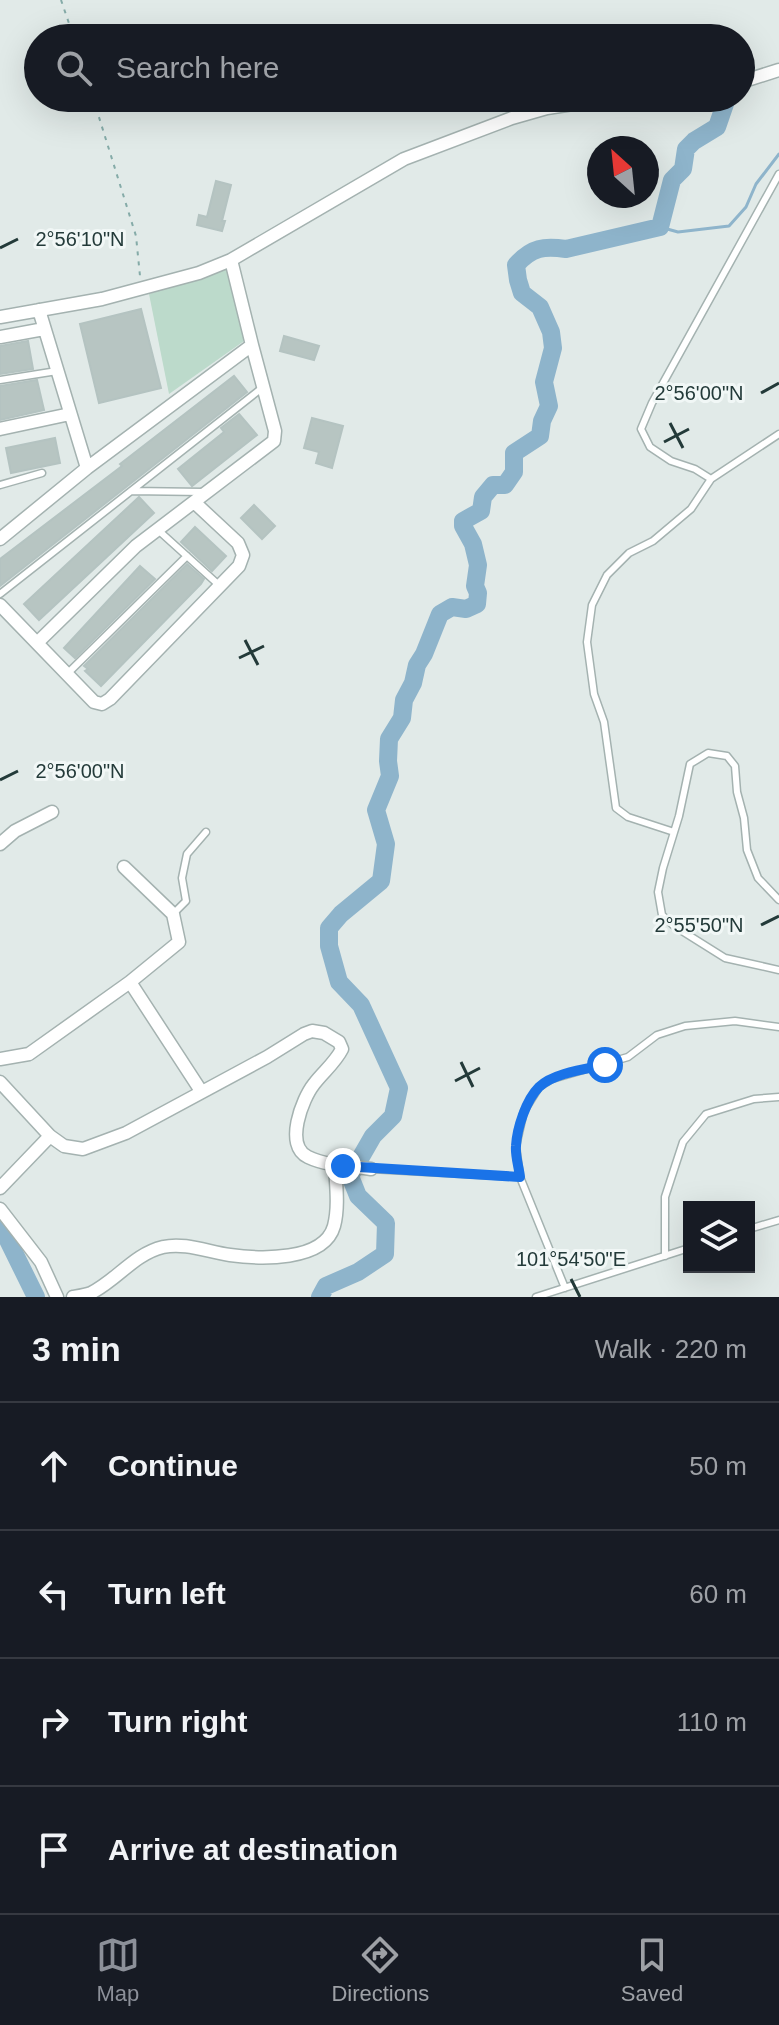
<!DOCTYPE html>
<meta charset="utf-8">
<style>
body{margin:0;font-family:Arial,sans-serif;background:#20242c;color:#f1f3f6}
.controls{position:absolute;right:24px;bottom:24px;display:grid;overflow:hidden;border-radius:0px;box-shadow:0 8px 32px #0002}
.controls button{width:72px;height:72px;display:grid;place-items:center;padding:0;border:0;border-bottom:2px solid #363941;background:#171b24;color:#f1f3f6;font:40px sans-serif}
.compass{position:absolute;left:587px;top:136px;width:72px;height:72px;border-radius:50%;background:#171b24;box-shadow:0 8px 32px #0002;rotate:333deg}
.stop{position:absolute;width:24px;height:24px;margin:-18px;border:6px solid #1a73e8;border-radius:50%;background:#fff}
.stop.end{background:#1a73e8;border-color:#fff;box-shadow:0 2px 8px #0008}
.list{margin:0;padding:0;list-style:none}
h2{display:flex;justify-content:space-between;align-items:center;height:104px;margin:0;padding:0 32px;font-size:34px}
h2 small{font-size:26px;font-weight:400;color:#9ea1a6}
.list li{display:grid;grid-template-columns:52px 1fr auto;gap:24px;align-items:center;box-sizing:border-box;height:128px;padding:0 32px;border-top:2px solid #363941}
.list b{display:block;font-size:30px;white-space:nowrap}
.list em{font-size:26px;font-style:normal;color:#9ea1a6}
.icon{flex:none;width:44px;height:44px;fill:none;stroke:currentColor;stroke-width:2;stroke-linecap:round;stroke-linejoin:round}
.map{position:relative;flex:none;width:779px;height:1297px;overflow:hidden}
.search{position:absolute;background:#171b24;box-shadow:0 8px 32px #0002;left:24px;right:24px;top:24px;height:88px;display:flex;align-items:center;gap:20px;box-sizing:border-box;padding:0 28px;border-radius:44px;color:#9ea1a6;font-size:30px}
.sheet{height:616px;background:#171b24}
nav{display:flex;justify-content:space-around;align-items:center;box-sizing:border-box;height:112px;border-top:2px solid #363941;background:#171b24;font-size:22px;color:#9ea1a6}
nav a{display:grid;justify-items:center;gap:4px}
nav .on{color:#8c9099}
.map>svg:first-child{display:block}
</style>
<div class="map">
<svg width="779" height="1297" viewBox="0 0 779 1297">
<rect width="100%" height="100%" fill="#e1eae8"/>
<path fill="#bcdacb" d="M 227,268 L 244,341 L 169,394 L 149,294 Z"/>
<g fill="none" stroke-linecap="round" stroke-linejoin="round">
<path stroke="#8eb4cb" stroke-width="3" d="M 660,227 L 678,232 L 729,226 L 746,207 L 756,184 L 779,154"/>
<path stroke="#8eb4cb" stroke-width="18" d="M 0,1224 L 36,1297
M 320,1297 L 326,1286 L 358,1272 L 385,1254 L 386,1223 L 358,1196 L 350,1176 L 373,1136 L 393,1116 L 399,1088 L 361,1005 L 339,982 L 329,946 L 329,928 L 341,914 L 381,881 L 386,844 L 376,810 L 390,776 L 388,761 L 389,739 L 402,718 L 404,700 L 413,683 L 417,665 L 424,654 L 440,614 L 452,607 L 466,609 L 477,604 L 478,593 L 475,586 L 478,565 L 473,544 L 463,526 L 463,521 L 481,511 L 483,497 L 493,485 L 505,485 L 514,472 L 514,453 L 540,436 L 542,421 L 549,406 L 544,382 L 553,348 L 551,332 L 540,307 L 522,293 L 518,280 L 516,265 C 532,247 544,246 566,249 L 660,227 L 672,180 L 683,169 L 686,149 L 694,141 L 717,127 L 727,98"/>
</g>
<path fill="#b7c5c2" stroke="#b4c3c1" stroke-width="2" d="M 216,181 L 231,185 L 222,221 L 225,221 L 222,231 L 197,225 L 199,215 L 207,217 Z
M 141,309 L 161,388 L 99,403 L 80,324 Z
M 284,336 L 319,346 L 314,360 L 280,351 Z
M 28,341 L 33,369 L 0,374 L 0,346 Z
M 234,376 L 247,392 L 0,586 L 0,559 L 122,466 L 120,464 Z
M 37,380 L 44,410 L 0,420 L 0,386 Z
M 239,414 L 257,435 L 192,486 L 178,469 L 224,432 L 221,428 Z
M 312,418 L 343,426 L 332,468 L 316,463 L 319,452 L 304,448 Z
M 55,438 L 60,463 L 11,473 L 6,448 Z
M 139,497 L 154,513 L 39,620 L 24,604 Z
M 254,505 L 275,526 L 262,539 L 241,518 Z
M 195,527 L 226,556 L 212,571 L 181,542 Z
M 187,564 L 204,579 L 201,584 L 101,686 L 85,671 L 88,669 L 84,666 Z
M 140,566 L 155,579 L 75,658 L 64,648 Z"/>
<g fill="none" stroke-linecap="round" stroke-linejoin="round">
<defs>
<path id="service" d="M 0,380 L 57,371
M 711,479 L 695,469 L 671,461 L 650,447 L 641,429 L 652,403 L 779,174
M 0,485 L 42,473
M 131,491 L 204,492
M 158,530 L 220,586
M 0,594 L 262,388
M 67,674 L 187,556
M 674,832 L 628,817 L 616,808 L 604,722 L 594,694 L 587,642 L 592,605 L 607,575 L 629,553 L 653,541 L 691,509 L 711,479 L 779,434
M 779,900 L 758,878 L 747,850 L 744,818 L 737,792 L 735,766 L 727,756 L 708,753 L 690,764 L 679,816 L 663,868 L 658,892 L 662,915 L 674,926 L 725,958 L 779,970
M 173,914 L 186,901 L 182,878 L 187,854 L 206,832
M 371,1169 L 520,1177 L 565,1288
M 520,1177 L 516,1146 L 524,1111 L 539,1087 L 552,1079 L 628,1057 L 657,1035 L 685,1026 L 735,1021 L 779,1027
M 749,1229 L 779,1220
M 665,1256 L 665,1197 L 683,1142 L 706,1114 L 754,1099 L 779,1097
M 536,1297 L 689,1248"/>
<path id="minor" d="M 741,82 L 779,70
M 39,310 L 87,468
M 0,317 L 102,299 L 199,273 L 231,260 L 404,159 L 512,118 L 547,108 L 612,98
M 0,337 L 44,329
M 0,429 L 70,414
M 0,539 L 87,468 L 252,345 L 231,260
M 0,605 L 94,702 L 102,704 L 110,699 L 239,566 L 243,555 L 238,543 L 194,502
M 37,643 L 136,546 L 274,441 L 275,431 L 252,345
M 0,844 L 15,831 L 52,812
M 130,982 L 201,1091
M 0,1059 L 29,1054 L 130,982 L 179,942 L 173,914 L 124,867
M 0,1082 L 50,1136 L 64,1146 L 83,1149 L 126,1133 L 267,1057 L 304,1034 L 312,1031 L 324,1033 L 339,1042 L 342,1049 C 335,1063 323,1072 314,1084 C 302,1099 284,1146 308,1157 C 327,1166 350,1166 371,1169
M 0,1188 L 50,1136
M 0,1209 L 41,1262 L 57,1297
M 73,1297 C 79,1296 86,1295 91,1293 C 117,1280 134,1254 163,1247 C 185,1242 208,1252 230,1255 C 259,1259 324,1262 334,1226 C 339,1207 336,1185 335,1165"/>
</defs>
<use href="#service" stroke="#a4b2b0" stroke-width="9"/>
<use href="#minor" stroke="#a4b2b0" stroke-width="15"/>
<path stroke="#85aba8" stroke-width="2" stroke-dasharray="4 6" stroke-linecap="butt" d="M 61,0 L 74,38
M 93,98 L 136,236 L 140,276"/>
<use href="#service" stroke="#fff" stroke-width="6"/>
<use href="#minor" stroke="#fff" stroke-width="12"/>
</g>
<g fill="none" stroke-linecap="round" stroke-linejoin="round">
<path stroke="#1a73e8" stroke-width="10" d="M 343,1166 L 520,1177 C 519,1167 515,1156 516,1146 C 517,1128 526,1100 539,1087 C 553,1073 586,1069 605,1065"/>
</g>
<path fill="none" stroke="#233a39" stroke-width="3" d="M 0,248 L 18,239M 761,393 L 779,383M 670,423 L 683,448M 664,442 L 689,429M 245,640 L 258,665M 239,658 L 264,646M 0,780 L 18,771M 761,925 L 779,916M 461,1062 L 473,1087M 455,1081 L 480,1068M 571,1279 L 580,1297"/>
<g font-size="20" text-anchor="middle" fill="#233a39" stroke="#f1f7f6" stroke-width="6" stroke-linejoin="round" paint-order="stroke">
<text x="80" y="246">2°56'10"N</text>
<text x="699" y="400">2°56'00"N</text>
<text x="80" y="778">2°56'00"N</text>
<text x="699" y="932">2°55'50"N</text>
<text x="571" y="1266">101°54'50"E</text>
</g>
</svg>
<div class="controls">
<button><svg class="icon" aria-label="layers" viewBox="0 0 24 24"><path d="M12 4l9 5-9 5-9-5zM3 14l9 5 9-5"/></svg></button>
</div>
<svg class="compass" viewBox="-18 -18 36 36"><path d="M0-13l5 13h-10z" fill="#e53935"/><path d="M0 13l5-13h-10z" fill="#9ea1a6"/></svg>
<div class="stop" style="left:605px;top:1065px"></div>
<div class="stop end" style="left:343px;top:1166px"></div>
<div class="search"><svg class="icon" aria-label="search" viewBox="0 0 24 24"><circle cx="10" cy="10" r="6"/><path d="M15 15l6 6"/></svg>Search here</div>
</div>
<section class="sheet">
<h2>3 min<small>Walk · 220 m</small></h2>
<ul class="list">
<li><svg class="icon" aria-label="ahead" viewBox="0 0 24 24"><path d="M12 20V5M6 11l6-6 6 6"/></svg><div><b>Continue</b></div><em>50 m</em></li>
<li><svg class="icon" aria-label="left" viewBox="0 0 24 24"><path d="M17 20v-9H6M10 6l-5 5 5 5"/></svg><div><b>Turn left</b></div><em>60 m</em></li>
<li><svg class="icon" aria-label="right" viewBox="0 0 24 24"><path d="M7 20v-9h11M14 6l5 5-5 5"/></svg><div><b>Turn right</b></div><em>110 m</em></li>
<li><svg class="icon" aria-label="arrive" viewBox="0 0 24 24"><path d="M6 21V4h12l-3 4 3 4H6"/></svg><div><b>Arrive at destination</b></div></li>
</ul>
</section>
<nav>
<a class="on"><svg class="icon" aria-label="map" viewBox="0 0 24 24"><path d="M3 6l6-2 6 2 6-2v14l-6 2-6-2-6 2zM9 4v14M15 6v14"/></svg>Map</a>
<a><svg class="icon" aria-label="directions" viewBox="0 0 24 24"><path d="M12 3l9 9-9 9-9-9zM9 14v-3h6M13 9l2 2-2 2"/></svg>Directions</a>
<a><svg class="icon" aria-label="saved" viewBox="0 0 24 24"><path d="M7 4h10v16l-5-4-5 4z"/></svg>Saved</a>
</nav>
